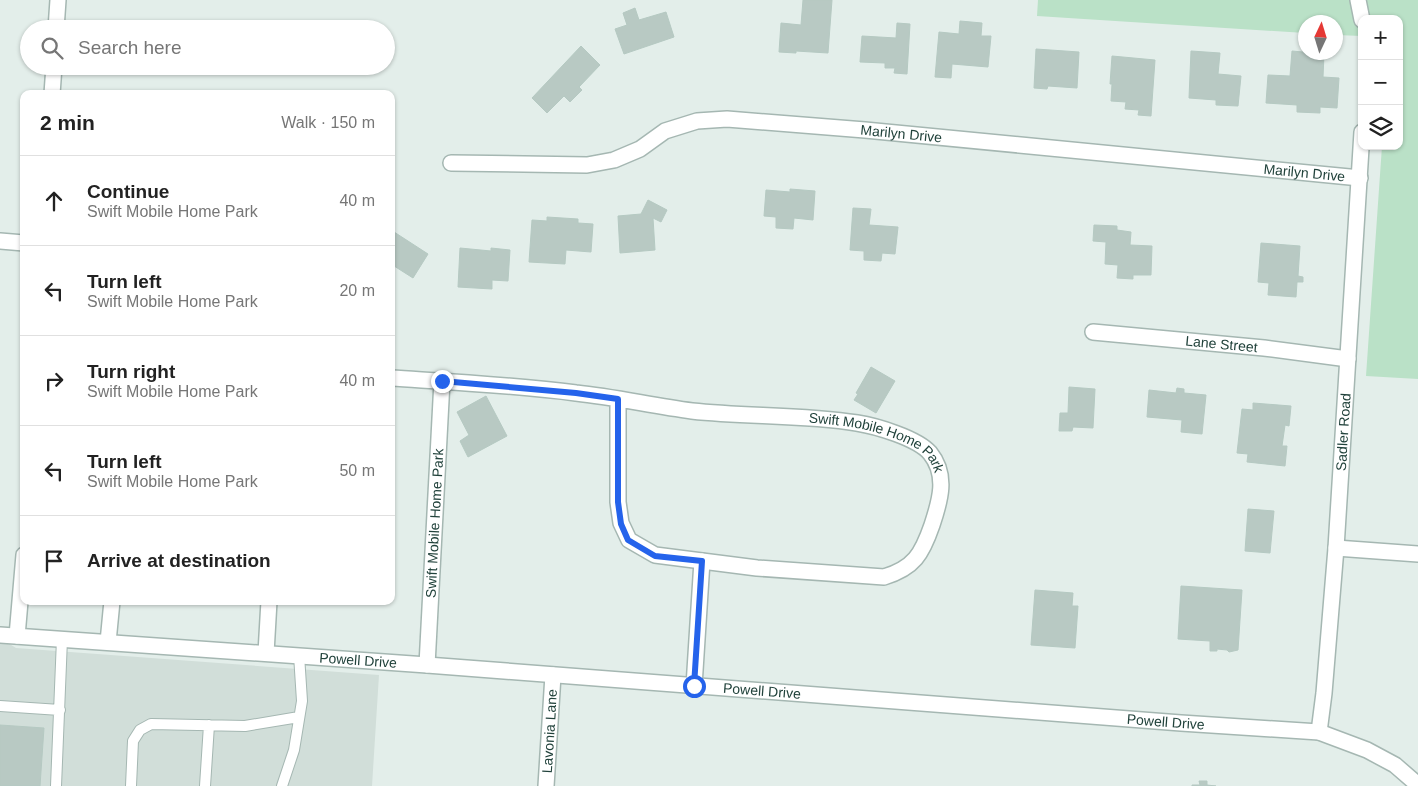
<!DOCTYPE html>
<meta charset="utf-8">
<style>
body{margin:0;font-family:Helvetica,sans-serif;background:#f6f6f6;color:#222}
.controls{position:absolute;right:15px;top:15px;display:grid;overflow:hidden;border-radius:10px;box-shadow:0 1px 4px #0004}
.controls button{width:45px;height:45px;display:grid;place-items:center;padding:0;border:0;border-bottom:1px solid #e0e0e0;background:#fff;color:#222;font:25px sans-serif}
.compass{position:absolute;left:1298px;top:15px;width:45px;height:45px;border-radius:50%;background:#fff;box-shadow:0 1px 4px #0004;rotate:4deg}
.stop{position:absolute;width:15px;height:15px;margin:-11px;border:4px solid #2563eb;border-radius:50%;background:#fff}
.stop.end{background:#2563eb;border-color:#fff;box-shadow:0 1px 5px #0008}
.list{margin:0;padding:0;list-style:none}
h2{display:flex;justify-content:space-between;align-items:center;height:65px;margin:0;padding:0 20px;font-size:21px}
h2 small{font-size:16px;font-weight:400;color:#767676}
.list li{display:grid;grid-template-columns:32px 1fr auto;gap:15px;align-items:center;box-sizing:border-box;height:90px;padding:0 20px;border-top:1px solid #e0e0e0}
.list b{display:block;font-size:19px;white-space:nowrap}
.list p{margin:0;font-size:16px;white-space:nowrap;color:#767676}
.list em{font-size:16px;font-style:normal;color:#767676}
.icon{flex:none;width:28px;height:28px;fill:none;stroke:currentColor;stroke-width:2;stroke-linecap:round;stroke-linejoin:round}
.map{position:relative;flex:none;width:1418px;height:786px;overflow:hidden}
.search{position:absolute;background:#fff;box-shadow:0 1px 4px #0004;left:20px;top:20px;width:375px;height:55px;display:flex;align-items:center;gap:12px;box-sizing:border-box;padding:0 18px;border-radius:28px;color:#767676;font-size:19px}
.panel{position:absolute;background:#fff;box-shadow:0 1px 4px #0004;left:20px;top:90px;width:375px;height:515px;border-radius:10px}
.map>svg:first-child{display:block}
</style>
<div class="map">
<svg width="1418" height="786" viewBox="0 0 1418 786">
<rect width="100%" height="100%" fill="#e3eeea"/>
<path fill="#d1ded9" d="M 0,632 L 8,643 L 16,648 L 379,675 L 372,786 L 0,786 Z"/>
<path fill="#bae1c7" d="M 1038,0 L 1418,0 L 1418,379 L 1366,376 L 1382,146 L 1399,146 L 1399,19 L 1362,19 L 1362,36 L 1336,35 L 1336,22 L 1306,22 L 1305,33 L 1037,16 Z"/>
<path fill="#b8c9c3" stroke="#b5c9c2" d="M 803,0 L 832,0 L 828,53 L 796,51 L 796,53 L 779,52 L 781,23 L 801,25 Z
M 635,8 L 639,20 L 666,12 L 674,37 L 624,54 L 615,29 L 627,25 L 623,13 Z
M 960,21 L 982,23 L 981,36 L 991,36 L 988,67 L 952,64 L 951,78 L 935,77 L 939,32 L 959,34 Z
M 897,23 L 910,24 L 907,74 L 894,73 L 895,68 L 885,68 L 885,63 L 860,62 L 862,36 L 896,38 Z
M 581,46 L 600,65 L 579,87 L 582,90 L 570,102 L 564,96 L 547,113 L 532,98 Z
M 1036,49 L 1079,52 L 1077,88 L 1048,86 L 1047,89 L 1034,88 Z
M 1191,51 L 1220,53 L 1218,74 L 1241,76 L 1238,106 L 1216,105 L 1216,100 L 1189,98 Z
M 1292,51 L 1324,54 L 1323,77 L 1339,78 L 1337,108 L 1320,107 L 1320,113 L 1297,112 L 1297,105 L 1266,103 L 1268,75 L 1290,76 Z
M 1112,56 L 1155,60 L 1151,116 L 1138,115 L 1139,110 L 1125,109 L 1126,102 L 1111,101 L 1112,84 L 1110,84 Z
M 790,189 L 815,191 L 813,220 L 794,218 L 793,229 L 776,228 L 776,217 L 764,216 L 766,190 L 790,192 Z
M 648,200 L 667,210 L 661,222 L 653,218 L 655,250 L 620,253 L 618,216 L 641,214 Z
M 853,208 L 871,209 L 869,225 L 898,227 L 895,254 L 882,253 L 881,261 L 864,260 L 864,251 L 850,250 Z
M 547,217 L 578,219 L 578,223 L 593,224 L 591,252 L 566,250 L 565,264 L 529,262 L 532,220 L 547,221 Z
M 1094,225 L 1117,226 L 1117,230 L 1131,232 L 1130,245 L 1152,246 L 1151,275 L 1133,275 L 1133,279 L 1117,278 L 1118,265 L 1105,264 L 1106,242 L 1093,241 Z
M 391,230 L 428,254 L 413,278 L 391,264 Z
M 1261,243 L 1300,246 L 1298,276 L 1303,277 L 1303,282 L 1297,282 L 1296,297 L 1268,295 L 1269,283 L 1258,282 Z
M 460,248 L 491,251 L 491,248 L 510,250 L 508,281 L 492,280 L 492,289 L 458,287 Z
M 871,367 L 895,381 L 876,413 L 854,400 L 858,394 L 856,393 Z
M 1069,387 L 1095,389 L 1093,428 L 1073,427 L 1072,431 L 1059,431 L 1060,413 L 1068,413 Z
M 1177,388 L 1184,389 L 1184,393 L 1206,395 L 1202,434 L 1181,432 L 1182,420 L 1147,417 L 1149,390 L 1176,393 Z
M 486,396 L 507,436 L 468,457 L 460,441 L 469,435 L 457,412 Z
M 1253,403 L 1291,406 L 1289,426 L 1285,425 L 1282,446 L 1287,446 L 1285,466 L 1247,462 L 1248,454 L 1237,453 L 1242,409 L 1253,410 Z
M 1248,509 L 1274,511 L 1270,553 L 1245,551 Z
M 1181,586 L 1242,590 L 1238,650 L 1229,652 L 1227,650 L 1217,649 L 1217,651 L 1210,651 L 1210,641 L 1178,639 Z
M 1035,590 L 1073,593 L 1072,606 L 1078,606 L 1075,648 L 1031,645 Z
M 0,725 L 44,728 L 40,786 L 0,786 Z
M 1199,781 L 1207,781 L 1207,785 L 1216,786 L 1192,786 L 1192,785 L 1200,785 Z"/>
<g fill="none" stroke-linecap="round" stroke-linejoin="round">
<defs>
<path id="lane" d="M 0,706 L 60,710
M 56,786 L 62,639
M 131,786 L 133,741 L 140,730 L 151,724 L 245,726 L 299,717
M 205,786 L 209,725
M 282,786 L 294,750 L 302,701 L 299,655"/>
<g id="street">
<path d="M 1358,0 L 1362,20"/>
<path d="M 56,29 L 58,0"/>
<path d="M 52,94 L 54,66"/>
<path id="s1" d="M 451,163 L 587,165 L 614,160 L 640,149 L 665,131 L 697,121 L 727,119 L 865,130 L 1360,178"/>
<path d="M 0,241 L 24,243"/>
<path id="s2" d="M 1093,332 L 1264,348 L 1348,359"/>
<path id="s3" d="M 391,378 C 453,382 515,385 576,393 C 615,397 653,406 692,411 C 746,417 803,414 857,423 C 876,426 917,438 930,453 C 948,475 940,501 932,525 C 922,554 914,568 884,577 L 757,568 L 655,555 L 629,540 L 621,523 L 618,502 L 618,399"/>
<path d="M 1336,548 L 1418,554"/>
<path id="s4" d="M 0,635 L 427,665 L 1181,723 L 1319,732 L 1367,750 L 1395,765 L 1418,785"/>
<path d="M 17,636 L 24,555"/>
<path d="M 108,642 L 112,601"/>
<path d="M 266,653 L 269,601"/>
<path id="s5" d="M 427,665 L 442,381"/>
<path d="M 694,686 L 702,561"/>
<path id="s6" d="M 1319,732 L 1324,693 L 1336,548 L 1362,132"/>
<path id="s7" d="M 546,786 L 553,675"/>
</g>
</defs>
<use href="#lane" stroke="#a5b7b2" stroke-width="12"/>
<use href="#street" stroke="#a5b7b2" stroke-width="18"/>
<use href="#lane" stroke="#fff" stroke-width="10"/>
<use href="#street" stroke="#fff" stroke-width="15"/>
</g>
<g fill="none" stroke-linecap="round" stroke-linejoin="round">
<path stroke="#2563eb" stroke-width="6" d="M 442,381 L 576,393 L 618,399 L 618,502 L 621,524 L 628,540 L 655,556 L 702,561 L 694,686"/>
</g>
<g text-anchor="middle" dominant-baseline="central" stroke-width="5" stroke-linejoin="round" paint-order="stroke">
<g font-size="14" fill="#21423b" stroke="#f4faf8">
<text stroke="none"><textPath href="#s1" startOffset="461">Marilyn Drive</textPath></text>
<text stroke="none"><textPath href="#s1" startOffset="866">Marilyn Drive</textPath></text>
<text stroke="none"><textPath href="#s2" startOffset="129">Lane Street</textPath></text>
<text stroke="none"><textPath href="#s6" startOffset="301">Sadler Road</textPath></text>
<text stroke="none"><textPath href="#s3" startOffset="495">Swift Mobile Home Park</textPath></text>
<text stroke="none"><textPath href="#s5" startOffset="142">Swift Mobile Home Park</textPath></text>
<text stroke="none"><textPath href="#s4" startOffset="359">Powell Drive</textPath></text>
<text stroke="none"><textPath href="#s4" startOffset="764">Powell Drive</textPath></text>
<text stroke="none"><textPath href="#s4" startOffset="1169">Powell Drive</textPath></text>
<text stroke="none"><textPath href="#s7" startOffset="55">Lavonia Lane</textPath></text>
</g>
</g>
</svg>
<div class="controls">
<button>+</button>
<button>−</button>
<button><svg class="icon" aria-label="layers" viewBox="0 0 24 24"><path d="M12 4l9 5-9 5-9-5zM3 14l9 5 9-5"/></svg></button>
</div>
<svg class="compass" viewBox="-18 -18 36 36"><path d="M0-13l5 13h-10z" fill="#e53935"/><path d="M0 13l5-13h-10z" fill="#767676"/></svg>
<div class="stop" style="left:694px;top:686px"></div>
<div class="stop end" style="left:442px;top:381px"></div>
<div class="search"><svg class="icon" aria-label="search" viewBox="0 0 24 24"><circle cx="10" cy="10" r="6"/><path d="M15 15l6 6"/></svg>Search here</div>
<section class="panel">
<h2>2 min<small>Walk · 150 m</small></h2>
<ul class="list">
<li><svg class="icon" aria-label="ahead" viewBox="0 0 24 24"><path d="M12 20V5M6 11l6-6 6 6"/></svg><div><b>Continue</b><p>Swift Mobile Home Park</p></div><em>40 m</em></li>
<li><svg class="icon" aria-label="left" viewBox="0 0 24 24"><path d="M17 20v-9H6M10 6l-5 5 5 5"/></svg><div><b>Turn left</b><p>Swift Mobile Home Park</p></div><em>20 m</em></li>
<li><svg class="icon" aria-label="right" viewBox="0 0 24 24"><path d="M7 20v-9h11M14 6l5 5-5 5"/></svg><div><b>Turn right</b><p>Swift Mobile Home Park</p></div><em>40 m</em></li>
<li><svg class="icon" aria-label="left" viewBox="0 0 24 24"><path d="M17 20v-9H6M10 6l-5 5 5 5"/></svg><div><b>Turn left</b><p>Swift Mobile Home Park</p></div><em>50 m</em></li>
<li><svg class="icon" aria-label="arrive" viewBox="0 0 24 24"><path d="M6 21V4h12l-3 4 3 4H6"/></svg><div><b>Arrive at destination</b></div></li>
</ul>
</section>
</div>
